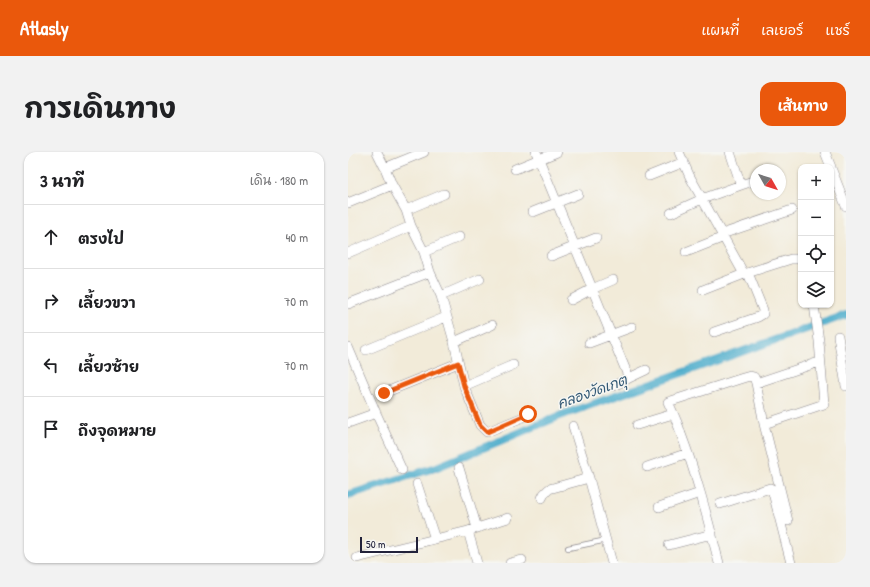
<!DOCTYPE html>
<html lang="th">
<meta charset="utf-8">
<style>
body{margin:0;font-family:"Patrick Hand","Playpen Sans Thai",sans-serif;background:#f2f2f2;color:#202124}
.controls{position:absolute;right:12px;top:12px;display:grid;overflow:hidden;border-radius:8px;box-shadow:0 1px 3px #0004}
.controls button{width:36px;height:36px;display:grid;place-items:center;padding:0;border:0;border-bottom:1px solid #e0e0e0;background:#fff;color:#202124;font:20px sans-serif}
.compass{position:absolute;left:402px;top:12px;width:36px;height:36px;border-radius:50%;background:#fff;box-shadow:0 1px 3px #0004;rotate:129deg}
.scale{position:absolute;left:12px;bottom:10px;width:58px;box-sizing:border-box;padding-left:4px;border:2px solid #22223b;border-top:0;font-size:11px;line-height:14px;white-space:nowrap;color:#22223b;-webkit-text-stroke:3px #f6f6f2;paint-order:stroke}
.stop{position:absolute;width:12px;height:12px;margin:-9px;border:3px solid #ea580c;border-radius:50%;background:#fff}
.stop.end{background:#ea580c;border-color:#fff;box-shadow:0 1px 4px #0008}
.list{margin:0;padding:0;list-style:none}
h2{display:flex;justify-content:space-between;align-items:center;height:52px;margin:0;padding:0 16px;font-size:17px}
h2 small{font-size:13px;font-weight:400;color:#757577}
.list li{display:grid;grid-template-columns:26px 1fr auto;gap:12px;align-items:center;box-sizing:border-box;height:64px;padding:0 16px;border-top:1px solid #e0e0e0}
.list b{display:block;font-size:15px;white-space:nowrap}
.list em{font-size:13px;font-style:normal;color:#757577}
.icon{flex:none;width:22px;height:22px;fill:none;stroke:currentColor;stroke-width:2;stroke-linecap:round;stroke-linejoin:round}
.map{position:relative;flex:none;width:498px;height:411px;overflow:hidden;border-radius:12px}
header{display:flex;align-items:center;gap:24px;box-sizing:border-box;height:56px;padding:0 20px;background:#ea580c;color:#fff}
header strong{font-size:19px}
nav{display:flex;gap:22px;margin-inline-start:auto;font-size:14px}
.intro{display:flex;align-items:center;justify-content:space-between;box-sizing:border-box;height:96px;padding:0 24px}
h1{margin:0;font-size:28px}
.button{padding:10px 18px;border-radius:12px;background:#ea580c;color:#fff;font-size:14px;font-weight:700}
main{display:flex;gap:24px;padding:0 24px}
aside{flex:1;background:#fff;border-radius:12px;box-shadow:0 1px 3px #0004}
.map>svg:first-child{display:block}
</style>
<header>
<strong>Atlasly</strong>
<nav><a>แผนที่</a><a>เลเยอร์</a><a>แชร์</a></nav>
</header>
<div class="intro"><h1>การเดินทาง</h1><a class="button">เส้นทาง</a></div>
<main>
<aside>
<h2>3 นาที<small>เดิน · 180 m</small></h2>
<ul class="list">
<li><svg class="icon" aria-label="ahead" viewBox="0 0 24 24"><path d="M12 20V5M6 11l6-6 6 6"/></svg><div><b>ตรงไป</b></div><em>40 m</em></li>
<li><svg class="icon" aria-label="right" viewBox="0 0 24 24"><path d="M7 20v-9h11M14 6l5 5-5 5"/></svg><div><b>เลี้ยวขวา</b></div><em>70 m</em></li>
<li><svg class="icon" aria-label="left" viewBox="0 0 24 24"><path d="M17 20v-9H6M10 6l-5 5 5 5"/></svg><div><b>เลี้ยวซ้าย</b></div><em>70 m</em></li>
<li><svg class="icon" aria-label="arrive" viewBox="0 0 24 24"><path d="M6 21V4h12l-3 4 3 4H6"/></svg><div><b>ถึงจุดหมาย</b></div></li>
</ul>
</aside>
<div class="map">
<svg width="498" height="411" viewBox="0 0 498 411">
<rect width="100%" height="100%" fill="#f6f6f2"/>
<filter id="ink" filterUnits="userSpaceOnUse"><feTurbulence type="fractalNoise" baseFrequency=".025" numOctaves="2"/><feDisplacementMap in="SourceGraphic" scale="8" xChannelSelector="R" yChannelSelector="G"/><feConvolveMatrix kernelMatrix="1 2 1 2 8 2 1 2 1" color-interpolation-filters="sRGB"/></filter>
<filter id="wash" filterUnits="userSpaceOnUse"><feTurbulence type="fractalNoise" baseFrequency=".012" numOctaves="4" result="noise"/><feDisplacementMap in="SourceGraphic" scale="16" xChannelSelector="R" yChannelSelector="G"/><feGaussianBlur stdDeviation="0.9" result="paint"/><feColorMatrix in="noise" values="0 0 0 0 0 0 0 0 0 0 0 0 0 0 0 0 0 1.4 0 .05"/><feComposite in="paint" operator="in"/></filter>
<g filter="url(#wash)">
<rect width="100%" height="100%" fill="#f2ebd9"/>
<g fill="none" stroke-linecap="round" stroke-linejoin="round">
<path stroke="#4caccb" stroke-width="8" d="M 0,343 L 89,315 L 214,263 L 498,163"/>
</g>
</g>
<g filter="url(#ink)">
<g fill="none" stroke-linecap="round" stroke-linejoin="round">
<defs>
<path id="service" d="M 220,396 L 259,388"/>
<path id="minor" d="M 29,0 L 37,16 L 44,33 L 58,58 L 63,74
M 188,0 L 281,226 L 266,234
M 331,0 L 342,25 L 396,122 L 443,107 L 450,107 L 453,108
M 477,0 L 483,15
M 37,16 L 76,0
M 483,16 L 498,54
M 167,17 L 209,0
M 301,24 L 336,10
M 393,33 L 408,28
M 0,51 L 44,33
M 58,58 L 96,42
M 185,60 L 230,42
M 323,61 L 354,47 L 393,33 L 382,0
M 374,82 L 444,58
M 76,100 L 111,85
M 338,100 L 376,85
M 0,101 L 63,74 L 76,100 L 82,120 L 93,144 L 106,190 L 116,234 L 132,273 L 139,280 L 180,263
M 203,104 L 248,86
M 355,138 L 396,122
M 93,144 L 132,127
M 223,148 L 244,137 L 265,128
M 0,152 L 82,120
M 366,180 L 410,165 L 415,162 L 415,158 L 400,121
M 490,184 L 498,234
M 106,190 L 144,173
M 241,191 L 284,175
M 0,195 L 28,261 L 54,318
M 18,198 L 98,165
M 281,226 L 298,218
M 408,231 L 468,211
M 116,234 L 165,213
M 36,241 L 110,211
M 0,271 L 28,261
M 416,272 L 476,252 L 471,189 L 466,153
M 289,273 L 325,262
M 225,274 L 241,326 L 264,411
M 299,315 L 340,301
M 111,316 L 129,376
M 69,332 L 87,387
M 194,346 L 196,342 L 201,337 L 241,326
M 372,352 L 422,336 L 424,337 L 443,411
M 311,355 L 352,341
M 120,379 L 129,411
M 321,393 L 364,382
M 9,406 L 120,379 L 160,366
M 162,411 L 174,408
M 371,411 C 360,368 349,324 333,282 C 330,271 325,261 320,250 L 395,226 L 402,224 L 406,225 L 408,231 L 416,272 L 440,369"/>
</defs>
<use href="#service" stroke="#8a868a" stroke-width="6"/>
<use href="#minor" stroke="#8a868a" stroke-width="10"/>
<use href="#service" stroke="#fff" stroke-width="4.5"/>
<use href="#minor" stroke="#fff" stroke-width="9"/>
</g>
</g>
<g fill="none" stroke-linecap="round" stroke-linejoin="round" filter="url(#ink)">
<path stroke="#ea580c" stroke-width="5" d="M 36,241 L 110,211 L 116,234 L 132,273 L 139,280 L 180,262"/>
</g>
<g text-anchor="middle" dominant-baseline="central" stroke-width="3" stroke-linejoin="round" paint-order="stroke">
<g font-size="14" font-style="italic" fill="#335975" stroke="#f6f6f2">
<text transform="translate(244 239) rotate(-20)">คลองวัดเกตุ</text>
</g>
</g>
</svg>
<div class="controls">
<button>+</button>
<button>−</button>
<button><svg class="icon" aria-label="locate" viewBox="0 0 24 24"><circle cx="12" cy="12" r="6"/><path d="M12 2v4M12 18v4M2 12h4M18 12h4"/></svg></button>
<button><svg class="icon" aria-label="layers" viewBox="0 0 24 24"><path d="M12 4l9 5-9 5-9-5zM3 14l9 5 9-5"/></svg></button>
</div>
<svg class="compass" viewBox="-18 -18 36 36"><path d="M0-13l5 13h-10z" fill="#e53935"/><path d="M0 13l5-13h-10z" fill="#757577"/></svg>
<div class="scale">50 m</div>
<div class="stop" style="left:180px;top:262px"></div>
<div class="stop end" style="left:36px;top:241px"></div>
</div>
</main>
